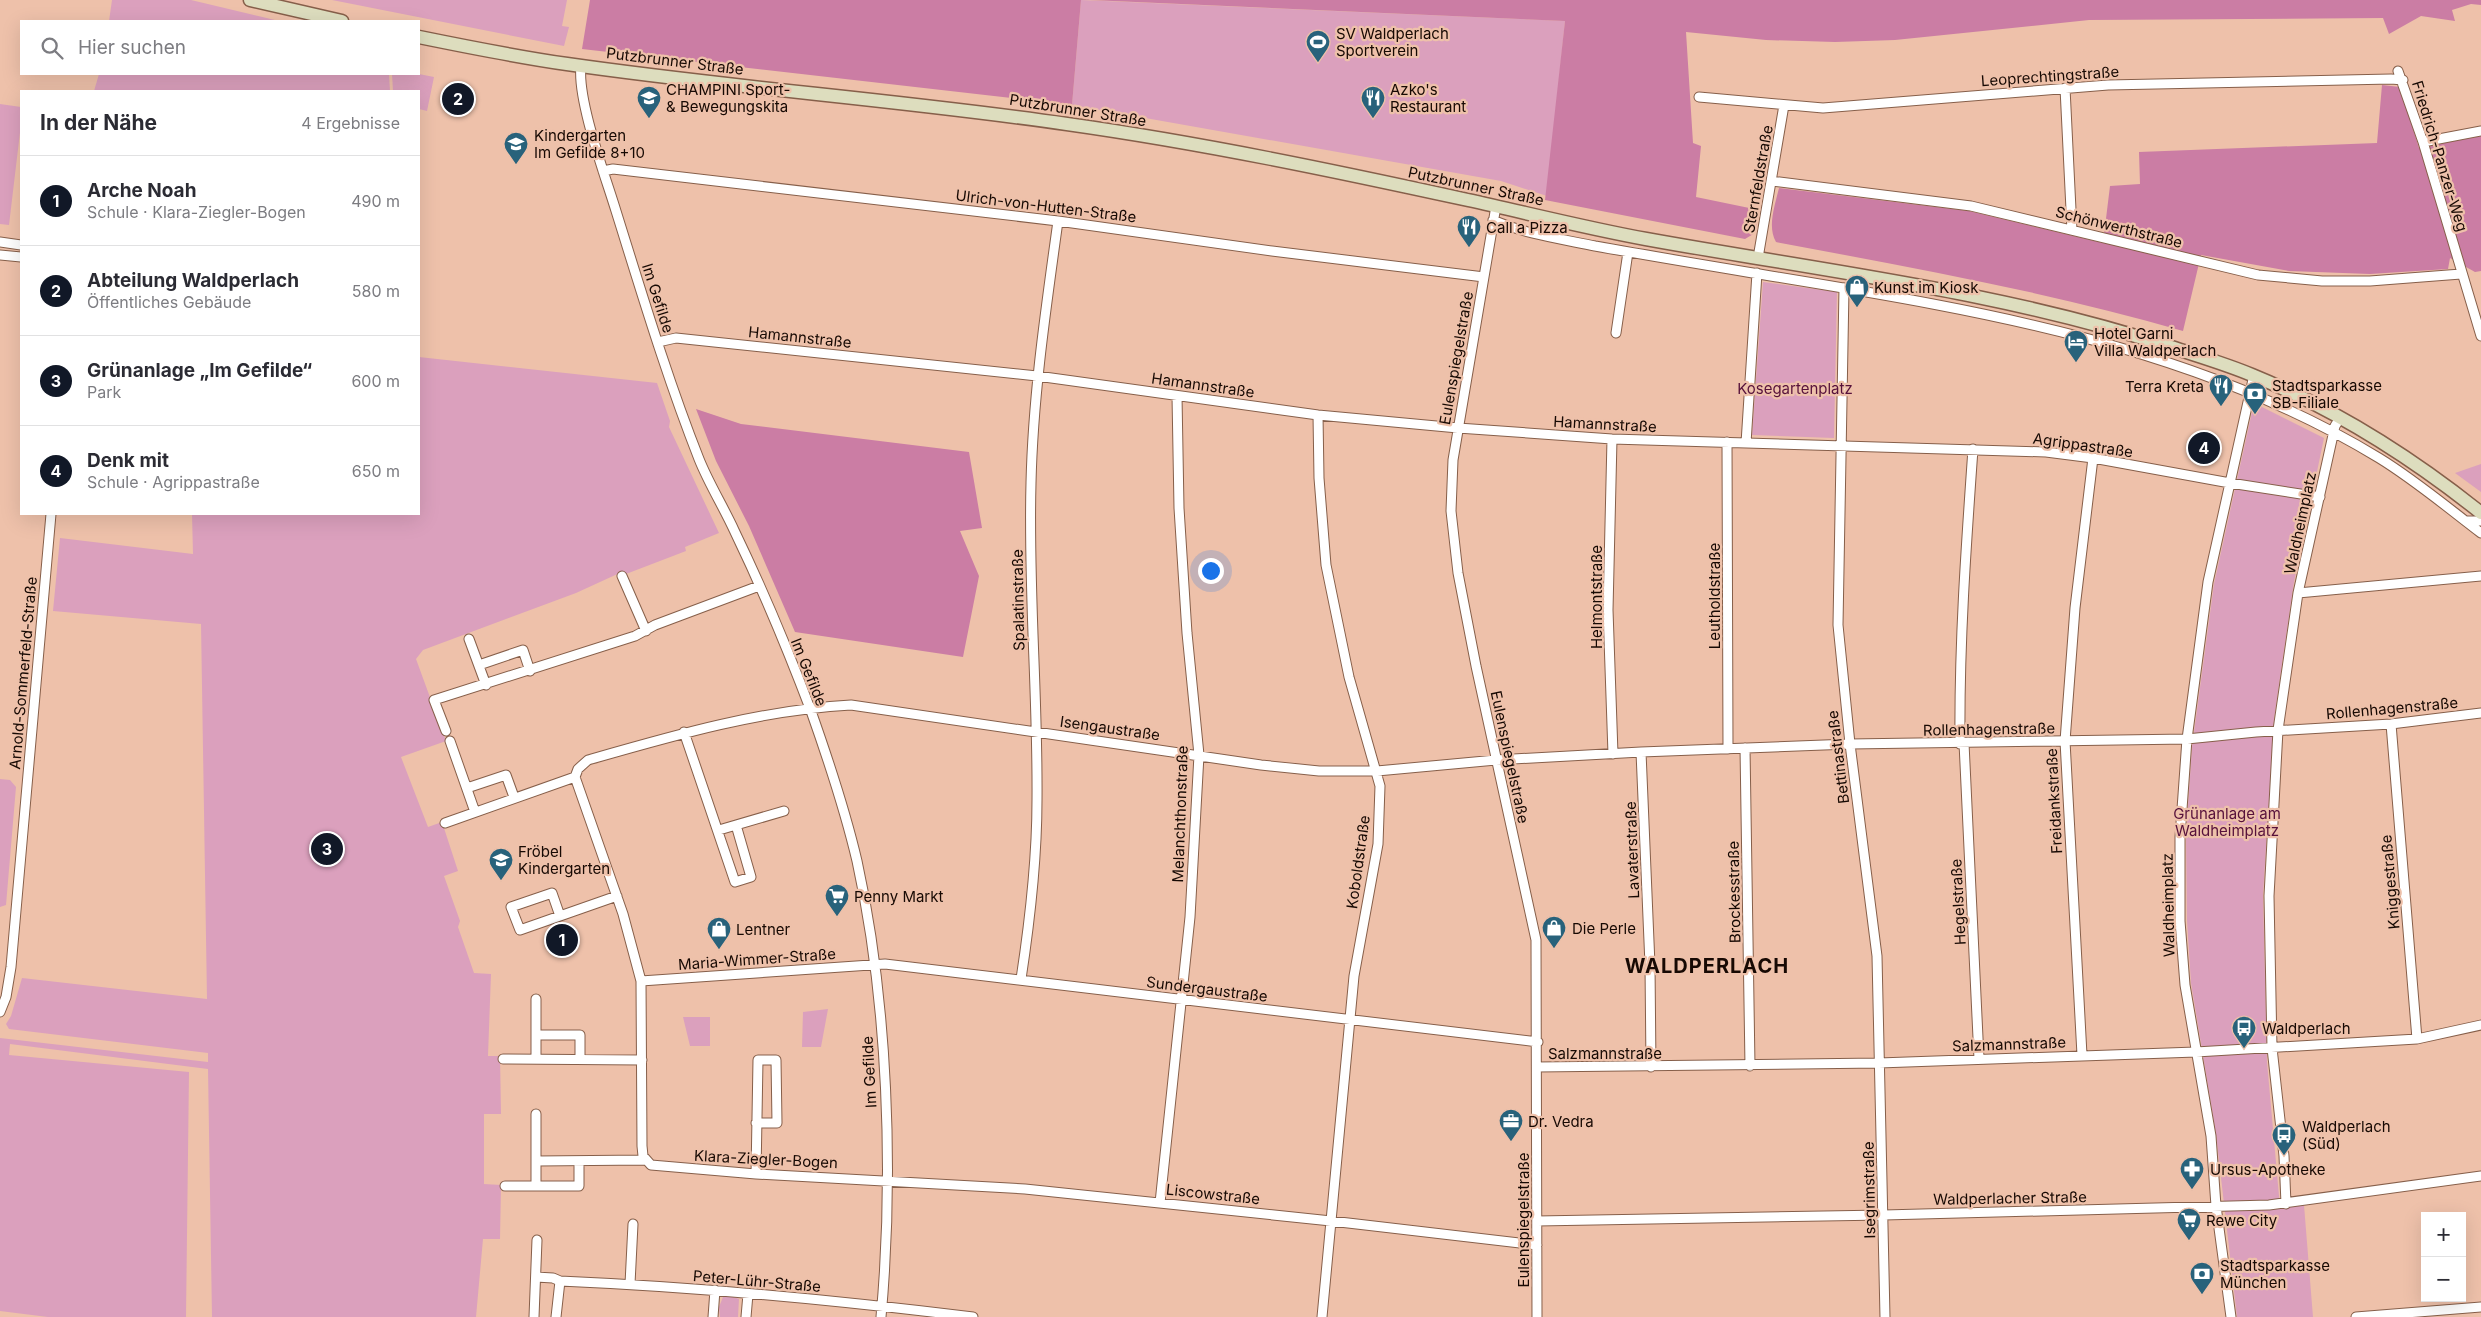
<!DOCTYPE html>
<html lang="de">
<meta charset="utf-8">
<style>
body{margin:0;font-family:Inter,sans-serif;background:#f2f2f3;color:#2b2b33}
.controls{position:absolute;right:15px;bottom:15px;display:grid;overflow:hidden;border-radius:0px;box-shadow:0 5px 20px #0002}
.controls button{width:45px;height:45px;display:grid;place-items:center;padding:0;border:0;border-bottom:1px solid #e1e1e2;background:#fff;color:#2b2b33;font:25px sans-serif}
.you{position:absolute;left:1210px;top:570px;width:18px;height:18px;margin:-12px;border:4px solid #fff;border-radius:50%;background:#1a73e8;box-shadow:0 0 0 8px #1a73e833}
.badge{display:grid;place-items:center;width:32px;height:32px;border-radius:50%;background:#111827;color:#fff;font-size:16px;font-weight:700}
.pin{position:absolute;translate:-50% -50%;border:2px solid #fff;box-shadow:0 1px 5px #0006}
.list{margin:0;padding:0;list-style:none}
h2{display:flex;justify-content:space-between;align-items:center;height:65px;margin:0;padding:0 20px;font-size:21px}
h2 small{font-size:16px;font-weight:400;color:#7c7c81}
.list li{display:grid;grid-template-columns:32px 1fr auto;gap:15px;align-items:center;box-sizing:border-box;height:90px;padding:0 20px;border-top:1px solid #e1e1e2}
.list b{display:block;font-size:19px;white-space:nowrap}
.list p{margin:0;font-size:16px;white-space:nowrap;color:#7c7c81}
.list em{font-size:16px;font-style:normal;color:#7c7c81}
.icon{flex:none;width:28px;height:28px;fill:none;stroke:currentColor;stroke-width:2;stroke-linecap:round;stroke-linejoin:round}
.map{position:relative;flex:none;width:2481px;height:1317px;overflow:hidden}
.search{position:absolute;background:#fff;box-shadow:0 5px 20px #0002;left:20px;top:20px;width:400px;height:55px;display:flex;align-items:center;gap:12px;box-sizing:border-box;padding:0 18px;border-radius:0px;color:#7c7c81;font-size:19px}
.panel{position:absolute;background:#fff;box-shadow:0 5px 20px #0002;left:20px;top:90px;width:400px;height:425px;border-radius:0px}
.map>svg:first-child{display:block}
</style>
<div class="map">
<svg width="2481" height="1317" viewBox="0 0 2481 1317">
<rect width="100%" height="100%" fill="#eec1aa"/>
<path fill="#dba0bd" d="M 112,0 L 191,0 L 279,21 L 109,21 Z
M 332,0 L 567,0 L 562,26 L 569,27 L 564,46 Z
M 1081,0 L 1565,21 L 1547,196 L 1501,181 L 1072,105 Z
M 99,74 L 389,74 L 390,91 L 94,91 Z
M 392,74 L 419,74 L 434,77 L 427,111 L 419,109 L 419,91 L 393,91 Z
M 0,104 L 21,107 L 21,124 L 9,225 L 0,224 Z
M 1763,282 L 1837,292 L 1834,438 L 1752,435 Z
M 419,357 L 657,383 L 670,421 L 669,427 L 719,533 L 685,547 L 686,551 L 626,574 L 624,571 L 576,593 L 423,650 L 416,659 L 446,741 L 401,757 L 428,827 L 442,822 L 458,871 L 444,876 L 460,921 L 458,927 L 474,973 L 491,974 L 488,1056 L 500,1056 L 501,1114 L 484,1114 L 484,1184 L 501,1185 L 500,1239 L 483,1239 L 476,1317 L 212,1317 L 208,1069 L 10,1044 L 9,1055 L 189,1072 L 186,1317 L 48,1317 L 0,1311 L 0,1038 L 208,1062 L 208,1053 L 9,1029 L 6,1024 L 11,1016 L 22,978 L 207,999 L 201,624 L 53,611 L 60,538 L 193,554 L 192,514 L 419,514 Z
M 2254,403 L 2324,438 L 2294,582 L 2274,719 L 2263,895 L 2267,1062 L 2280,1207 L 2304,1205 L 2313,1317 L 2237,1317 L 2216,1134 L 2191,983 L 2187,921 L 2186,835 L 2192,747 L 2214,584 Z
M 2481,464 L 2481,492 L 2455,473 Z
M 0,779 L 10,780 L 16,787 L 6,905 L 0,907 Z
M 828,1009 L 821,1047 L 802,1047 L 803,1012 Z
M 683,1017 L 710,1017 L 710,1046 L 690,1046 Z
M 731,1296 L 739,1299 L 738,1317 L 720,1317 L 719,1307 L 723,1297 Z"/>
<path fill="#cb7da4" d="M 590,0 L 1081,0 L 1072,105 L 582,49 Z
M 1090,0 L 2481,0 L 2481,5 L 2471,4 L 2452,10 L 2455,21 L 2421,16 L 2389,34 L 2383,18 L 2089,20 L 1895,40 L 1835,42 L 1766,40 L 1686,32 L 1693,143 L 1701,146 L 1696,197 L 1759,210 L 1755,233 L 1745,239 L 1545,200 L 1565,21 Z
M 2382,85 L 2400,87 L 2419,148 L 2481,136 L 2481,271 L 2475,272 L 2450,258 L 2448,269 L 2370,274 L 2289,271 L 2201,255 L 2183,331 C 2049,292 1913,268 1776,242 C 1767,227 1775,205 1779,188 L 1969,211 L 2103,243 L 2110,186 L 2140,184 L 2139,152 L 2377,143 Z
M 696,409 L 741,424 L 969,452 L 982,528 L 960,531 L 979,576 L 963,657 L 795,632 L 749,526 L 716,461 Z"/>
<g fill="none" stroke-linecap="round" stroke-linejoin="round">
<defs>
<path id="street" d="M 581,66 C 577,100 605,175 616,211 C 642,294 667,378 699,459 C 709,484 723,506 734,530 C 762,588 788,650 811,711 C 828,759 845,810 857,861 C 888,1002 894,1173 881,1317
M 2398,71 L 2423,142 L 2481,336
M 2065,88 L 2072,230
M 1699,97 L 1823,108 L 2108,85 L 2391,79 L 2403,80
M 2423,142 L 2481,131
M 603,171 L 613,169 L 1058,221 L 1272,251 L 1484,277
M 1772,181 L 1971,206 L 2258,275 L 2322,281 L 2370,281 L 2461,274
M 1496,206 L 1453,460 L 1451,511 L 1458,573 L 1476,666 L 1536,940 L 1537,1317
M 1493,220 C 1525,234 1561,239 1595,246 C 1656,257 1717,267 1777,277 C 1984,311 2197,347 2379,458 C 2415,480 2448,508 2481,533
M 0,242 L 21,245
M 0,255 L 21,257
M 1758,258 L 1784,105
M 1844,288 L 1838,625 L 1850,744 L 1877,956 L 1885,1317
M 1616,333 L 1628,252
M 658,342 L 676,338 L 1037,376 L 1318,415 L 1458,428 L 1612,439 L 2046,452 L 2093,458 L 2230,483 L 2320,497
M 1318,415 L 1319,478 L 1326,565 L 1349,677 L 1380,786 L 1378,844 L 1354,976 L 1322,1317
M 1612,439 L 1608,610 L 1613,754
M 1727,442 L 1728,749
M 1746,443 L 1757,273
M 2466,521 L 2481,521
M 622,576 L 646,631
M 2298,593 L 2481,576
M 469,639 L 486,685
M 479,665 L 523,650 L 530,671
M 2391,724 L 2417,1039
M 446,731 L 434,700 L 635,636 L 655,625 L 759,586
M 684,732 L 735,882 L 751,877 L 736,825
M 450,741 L 475,812
M 1964,743 L 1979,1059
M 1960,744 C 1959,645 1966,547 1973,449
M 1745,748 L 1750,1066
M 1641,752 L 1650,965 L 1651,1067
M 467,788 L 506,775 L 514,797
M 445,823 L 575,777
M 719,830 L 784,811
M 560,916 L 552,893 L 511,907 L 520,930 L 617,896
M 1021,979 C 1030,920 1037,860 1037,800 C 1038,694 1028,589 1031,483 C 1033,395 1046,308 1058,221
M 641,981 L 885,964 L 1538,1042
M 536,999 L 536,1059
M 0,1012 L 6,997 L 11,967 L 51,514
M 536,1035 L 580,1035 L 580,1059
M 2082,1055 L 2065,741 L 2075,608 L 2093,458
M 503,1059 L 642,1060
M 1537,1067 L 1879,1063 L 2196,1052 L 2417,1039 L 2481,1025
M 536,1114 L 536,1186
M 537,1161 L 646,1160
M 756,1174 L 758,1060 L 776,1060 L 777,1123 L 756,1123
M 505,1186 L 579,1186 L 579,1161
M 1160,1203 L 1190,917 L 1199,755 L 1187,633 L 1179,508 L 1177,396
M 2286,1204 L 2284,1156 L 2272,1048 L 2269,896 L 2278,730 L 2298,593 L 2335,426 L 2340,418
M 1537,1221 L 1884,1215 L 2269,1205 L 2481,1176
M 1537,1245 L 1331,1221 L 1025,1189 L 756,1174 L 651,1165 L 643,1156 L 642,1146 L 641,981 L 623,914 L 575,777 L 578,769 L 588,760 C 675,735 761,710 851,705 L 1261,765 L 1319,771 L 1377,771 L 1496,760 L 1641,752 L 1850,744 L 2187,739 L 2256,732 L 2391,724 L 2481,713
M 536,1277 L 553,1278 L 560,1281 C 698,1287 836,1300 973,1317
M 630,1284 L 633,1224
M 534,1317 L 537,1240
M 556,1317 L 560,1281
M 713,1317 L 715,1290
M 746,1317 L 748,1294
M 2231,1317 L 2216,1206 L 2211,1136 L 2185,985 L 2180,921 L 2180,837 L 2187,739 L 2208,582 L 2254,375
M 2356,1317 L 2481,1307"/>
<path id="secondary" d="M 250,0 L 342,21
M 419,37 C 468,47 517,57 567,64 C 733,88 901,100 1067,124 C 1202,143 1335,171 1468,200 C 1527,213 1586,228 1646,239 C 1822,271 2000,291 2171,347 C 2198,356 2226,364 2252,375 C 2335,409 2411,457 2481,513"/>
</defs>
<use href="#street" stroke="#865f4a" stroke-width="11"/>
<use href="#secondary" stroke="#865f4a" stroke-width="15"/>
<use href="#street" stroke="#fff" stroke-width="9"/>
<use href="#secondary" stroke="#ddddbe" stroke-width="12"/>
</g>
<defs>
<symbol id="stadium-pin" viewBox="-11 -11 22 30"><path d="M0 17L-7.5 6A9.5 9.5 0 1 1 7.5 6Z" fill="#28627b" stroke="#eec1aa"/><path d="M0-5a6.5 5 0 1 0 0 10a6.5 5 0 1 0 0-10ZM-3.5-1.8h7v3.6h-7Z" fill="#fff"/></symbol>
<symbol id="school-pin" viewBox="-11 -11 22 30"><path d="M0 17L-7.5 6A9.5 9.5 0 1 1 7.5 6Z" fill="#28627b" stroke="#eec1aa"/><path d="M0-5L7-2L0 1L-7-2ZM-4 1L0 2.5L4 1V4Q0 6-4 4Z" fill="#fff"/></symbol>
<symbol id="restaurant-pin" viewBox="-11 -11 22 30"><path d="M0 17L-7.5 6A9.5 9.5 0 1 1 7.5 6Z" fill="#28627b" stroke="#eec1aa"/><path d="M-5-6h1v4h1v-4h1v4h1v-4h1v5L-1.5 .5V6h-2V.5L-5-1ZM5-6V6H3V1.5H1.5Q1.5-4 5-6Z" fill="#fff"/></symbol>
<symbol id="shop-pin" viewBox="-11 -11 22 30"><path d="M0 17L-7.5 6A9.5 9.5 0 1 1 7.5 6Z" fill="#28627b" stroke="#eec1aa"/><path d="M-5-2.5h2.3a2.7 3.5 0 0 1 5.4 0H5L5.5 6h-11ZM-1.5-2.5h3a1.5 2.3 0 0 0-3 0Z" fill="#fff"/></symbol>
<symbol id="hotel-pin" viewBox="-11 -11 22 30"><path d="M0 17L-7.5 6A9.5 9.5 0 1 1 7.5 6Z" fill="#28627b" stroke="#eec1aa"/><path d="M-6-4.5h1.5V1H6V5H4.5V3h-9V5H-6ZM-4 0a1.8 1.8 0 1 1 3.6 0ZM.5 0V-2.5h3Q6-2.5 6 0Z" fill="#fff"/></symbol>
<symbol id="bank-pin" viewBox="-11 -11 22 30"><path d="M0 17L-7.5 6A9.5 9.5 0 1 1 7.5 6Z" fill="#28627b" stroke="#eec1aa"/><path d="M-6-4H6V4H-6ZM0-2.3a2.3 2.3 0 1 0 0 4.6a2.3 2.3 0 1 0 0-4.6Z" fill="#fff"/></symbol>
<symbol id="supermarket-pin" viewBox="-11 -11 22 30"><path d="M0 17L-7.5 6A9.5 9.5 0 1 1 7.5 6Z" fill="#28627b" stroke="#eec1aa"/><path d="M-6-5.5h2.5l.6 2H6L4.5 2H-2.5L-4.4-4H-6ZM-1.5 3.2a1.3 1.3 0 1 0 .1 0ZM3 3.2a1.3 1.3 0 1 0 .1 0Z" fill="#fff"/></symbol>
<symbol id="bus-pin" viewBox="-11 -11 22 30"><path d="M0 17L-7.5 6A9.5 9.5 0 1 1 7.5 6Z" fill="#28627b" stroke="#eec1aa"/><path d="M-5-6H5V4H4V6H2V4H-2V6H-4V4H-5ZM-3.5-4V0h7V-4ZM-3.5 1.2v1.5H-2V1.2ZM2 1.2v1.5H3.5V1.2Z" fill="#fff"/></symbol>
<symbol id="office-pin" viewBox="-11 -11 22 30"><path d="M0 17L-7.5 6A9.5 9.5 0 1 1 7.5 6Z" fill="#28627b" stroke="#eec1aa"/><path d="M-6-3h4V-5.5h4V-3h4V5H-6ZM-1-4.5V-3h2v-1.5ZM-6 0V1H6V0Z" fill="#fff"/></symbol>
<symbol id="pharmacy-pin" viewBox="-11 -11 22 30"><path d="M0 17L-7.5 6A9.5 9.5 0 1 1 7.5 6Z" fill="#28627b" stroke="#eec1aa"/><path d="M-2-6h4v4h4v4h-4v4h-4v-4h-4v-4h4Z" fill="#fff"/></symbol>
</defs>
<g fill-rule="evenodd">
<use href="#stadium-pin" x="1304" y="28" width="28" height="38"/>
<use href="#school-pin" x="635" y="84" width="28" height="38"/>
<use href="#restaurant-pin" x="1359" y="84" width="28" height="38"/>
<use href="#school-pin" x="502" y="130" width="28" height="38"/>
<use href="#restaurant-pin" x="1455" y="213" width="28" height="38"/>
<use href="#shop-pin" x="1843" y="273" width="28" height="38"/>
<use href="#hotel-pin" x="2062" y="328" width="28" height="38"/>
<use href="#restaurant-pin" x="2207" y="372" width="28" height="38"/>
<use href="#bank-pin" x="2241" y="380" width="28" height="38"/>
<use href="#school-pin" x="487" y="846" width="28" height="38"/>
<use href="#supermarket-pin" x="823" y="882" width="28" height="38"/>
<use href="#shop-pin" x="1540" y="914" width="28" height="38"/>
<use href="#shop-pin" x="705" y="915" width="28" height="38"/>
<use href="#bus-pin" x="2230" y="1014" width="28" height="38"/>
<use href="#office-pin" x="1497" y="1107" width="28" height="38"/>
<use href="#bus-pin" x="2270" y="1121" width="28" height="38"/>
<use href="#pharmacy-pin" x="2178" y="1155" width="28" height="38"/>
<use href="#supermarket-pin" x="2175" y="1206" width="28" height="38"/>
<use href="#bank-pin" x="2188" y="1260" width="28" height="38"/>
</g>
<g text-anchor="middle" dominant-baseline="central" stroke-width="4.5" stroke-linejoin="round" paint-order="stroke">
<g font-size="15" fill="#170903" stroke="#eec1aa" text-anchor="start">
<text x="1336" y="33">SV Waldperlach<tspan x="1336" dy="17">Sportverein</tspan></text>
<text x="666" y="89">CHAMPINI Sport-<tspan x="666" dy="17">&amp; Bewegungskita</tspan></text>
<text x="1390" y="89">Azko's<tspan x="1390" dy="17">Restaurant</tspan></text>
<text x="534" y="135">Kindergarten<tspan x="534" dy="17">Im Gefilde 8+10</tspan></text>
<text x="1486" y="227">Call a Pizza</text>
<text x="1874" y="287">Kunst im Kiosk</text>
<text x="2094" y="333">Hotel Garni<tspan x="2094" dy="17">Villa Waldperlach</tspan></text>
<text x="2272" y="385">Stadtsparkasse<tspan x="2272" dy="17">SB-Filiale</tspan></text>
<text x="2204" y="386" text-anchor="end">Terra Kreta</text>
<text x="518" y="851">Fröbel<tspan x="518" dy="17">Kindergarten</tspan></text>
<text x="854" y="896">Penny Markt</text>
<text x="1572" y="928">Die Perle</text>
<text x="736" y="929">Lentner</text>
<text x="2262" y="1028">Waldperlach</text>
<text x="1528" y="1121">Dr. Vedra</text>
<text x="2302" y="1126">Waldperlach<tspan x="2302" dy="17">(Süd)</tspan></text>
<text x="2210" y="1169">Ursus-Apotheke</text>
<text x="2206" y="1220">Rewe City</text>
<text x="2220" y="1265">Stadtsparkasse<tspan x="2220" dy="17">München</tspan></text>
</g>
<g font-size="15" fill="#170903" stroke="#eec1aa">
<text transform="translate(675 61) rotate(7)">Putzbrunner Straße</text>
<text transform="translate(2050 76) rotate(-4)">Leoprechtingstraße</text>
<text transform="translate(1078 110) rotate(9)">Putzbrunner Straße</text>
<text transform="translate(2440 156) rotate(73)">Friedrich-Panzer-Weg</text>
<text transform="translate(1758 179) rotate(-80)">Sternfeldstraße</text>
<text transform="translate(1476 186) rotate(12)">Putzbrunner Straße</text>
<text transform="translate(1046 206) rotate(7)">Ulrich-von-Hutten-Straße</text>
<text transform="translate(2119 227) rotate(14)">Schönwerthstraße</text>
<text transform="translate(658 298) rotate(72)">Im Gefilde</text>
<text transform="translate(800 337) rotate(6)">Hamannstraße</text>
<text transform="translate(1456 358) rotate(-80)">Eulenspiegelstraße</text>
<text transform="translate(1203 385) rotate(8)">Hamannstraße</text>
<text transform="translate(1605 424) rotate(3)">Hamannstraße</text>
<text transform="translate(2083 445) rotate(8)">Agrippastraße</text>
<text transform="translate(2300 523) rotate(-78)">Waldheimplatz</text>
<text transform="translate(1714 596) rotate(-90)">Leutholdstraße</text>
<text transform="translate(1596 597) rotate(-90)">Helmontstraße</text>
<text transform="translate(1018 600) rotate(-91)">Spalatinstraße</text>
<text transform="translate(809 672) rotate(68)">Im Gefilde</text>
<text transform="translate(23 673) rotate(-85)">Arnold-Sommerfeld-Straße</text>
<text transform="translate(2392 708) rotate(-5)">Rollenhagenstraße</text>
<text transform="translate(1110 728) rotate(8)">Isengaustraße</text>
<text transform="translate(1989 729) rotate(-1)">Rollenhagenstraße</text>
<text transform="translate(1510 757) rotate(78)">Eulenspiegelstraße</text>
<text transform="translate(1838 757) rotate(-97)">Bettinastraße</text>
<text transform="translate(2054 801) rotate(-93)">Freidankstraße</text>
<text transform="translate(1180 814) rotate(-88)">Melanchthonstraße</text>
<text transform="translate(1632 850) rotate(-92)">Lavaterstraße</text>
<text transform="translate(1358 862) rotate(-82)">Koboldstraße</text>
<text transform="translate(2390 882) rotate(-95)">Kniggestraße</text>
<text transform="translate(1734 892) rotate(-91)">Brockesstraße</text>
<text transform="translate(1958 902) rotate(-93)">Hegelstraße</text>
<text transform="translate(2168 905) rotate(-91)">Waldheimplatz</text>
<text transform="translate(757 959) rotate(-4)">Maria-Wimmer-Straße</text>
<text transform="translate(1207 989) rotate(7)">Sundergaustraße</text>
<text transform="translate(2009 1044) rotate(-2)">Salzmannstraße</text>
<text x="1605" y="1053">Salzmannstraße</text>
<text transform="translate(869 1072) rotate(-93)">Im Gefilde</text>
<text transform="translate(766 1159) rotate(3)">Klara-Ziegler-Bogen</text>
<text transform="translate(1869 1190) rotate(-91)">Isegrimstraße</text>
<text transform="translate(1213 1194) rotate(6)">Liscowstraße</text>
<text transform="translate(2010 1198) rotate(-1)">Waldperlacher Straße</text>
<text transform="translate(1523 1220) rotate(-90)">Eulenspiegelstraße</text>
<text transform="translate(757 1281) rotate(5)">Peter-Lühr-Straße</text>
</g>
<g font-size="15" fill="#57113b" stroke="#eec1aa">
<text x="1795" y="388">Kosegartenplatz</text>
<text x="2227" y="813">Grünanlage am<tspan x="2227" dy="17">Waldheimplatz</tspan></text>
</g>
<g font-size="20" font-weight="bold" letter-spacing="1" fill="#170903" stroke="#eec1aa">
<text x="1707" y="966">WALDPERLACH</text>
</g>
</g>
</svg>
<div class="controls">
<button>+</button>
<button>−</button>
</div>
<div class="you"></div>
<div class="pin badge" style="left:562px;top:940px">1</div>
<div class="pin badge" style="left:458px;top:99px">2</div>
<div class="pin badge" style="left:327px;top:849px">3</div>
<div class="pin badge" style="left:2204px;top:448px">4</div>
<div class="search"><svg class="icon" aria-label="search" viewBox="0 0 24 24"><circle cx="10" cy="10" r="6"/><path d="M15 15l6 6"/></svg>Hier suchen</div>
<section class="panel">
<h2>In der Nähe<small>4 Ergebnisse</small></h2>
<ul class="list">
<li><span class="badge">1</span><div><b>Arche Noah</b><p>Schule · Klara-Ziegler-Bogen</p></div><em>490 m</em></li>
<li><span class="badge">2</span><div><b>Abteilung Waldperlach</b><p>Öffentliches Gebäude</p></div><em>580 m</em></li>
<li><span class="badge">3</span><div><b>Grünanlage „Im Gefilde“</b><p>Park</p></div><em>600 m</em></li>
<li><span class="badge">4</span><div><b>Denk mit</b><p>Schule · Agrippastraße</p></div><em>650 m</em></li>
</ul>
</section>
</div>
